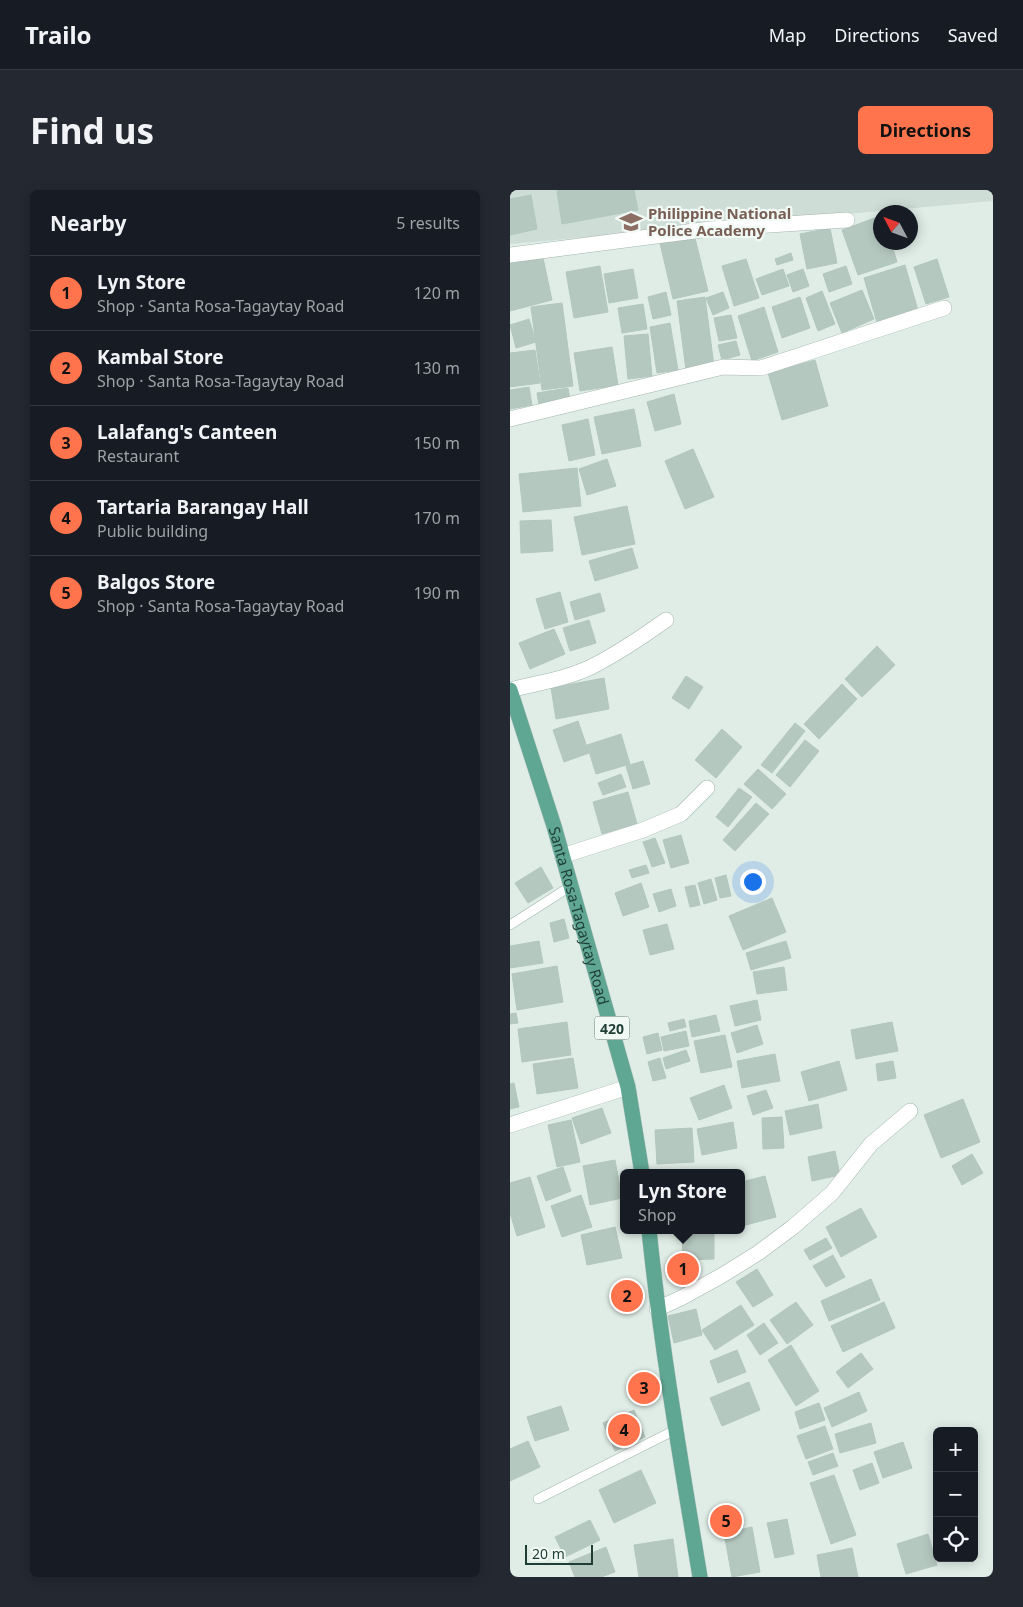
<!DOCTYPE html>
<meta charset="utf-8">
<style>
body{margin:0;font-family:"Noto Sans",sans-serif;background:#242831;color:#f1f3f6}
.controls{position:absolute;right:15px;bottom:15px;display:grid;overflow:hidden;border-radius:8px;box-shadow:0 2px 12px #0003}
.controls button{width:45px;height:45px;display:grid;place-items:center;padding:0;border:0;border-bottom:1px solid #363941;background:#171b24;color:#f1f3f6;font:25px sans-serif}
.compass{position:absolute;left:363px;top:15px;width:45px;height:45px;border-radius:50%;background:#171b24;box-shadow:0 2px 12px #0003;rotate:311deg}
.scale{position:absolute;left:15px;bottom:12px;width:68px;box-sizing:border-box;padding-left:5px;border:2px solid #1f3f36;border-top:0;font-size:14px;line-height:18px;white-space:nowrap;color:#1f3f36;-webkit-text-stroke:4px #f1f9f5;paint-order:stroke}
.you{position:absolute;left:242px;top:691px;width:18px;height:18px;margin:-12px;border:4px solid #fff;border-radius:50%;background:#1a73e8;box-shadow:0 0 0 8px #1a73e833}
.badge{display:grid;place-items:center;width:32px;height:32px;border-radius:50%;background:#ff744c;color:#111;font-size:16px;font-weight:700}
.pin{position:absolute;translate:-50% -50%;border:2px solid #fff;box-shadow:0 1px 5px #0006}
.popup{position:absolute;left:110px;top:979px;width:125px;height:65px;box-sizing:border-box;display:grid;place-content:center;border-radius:8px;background:#171b24;filter:drop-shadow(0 1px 4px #0005);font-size:16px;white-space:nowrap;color:#9ea1a6}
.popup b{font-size:19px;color:#f1f3f6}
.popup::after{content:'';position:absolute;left:50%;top:100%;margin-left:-10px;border:10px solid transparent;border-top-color:#171b24}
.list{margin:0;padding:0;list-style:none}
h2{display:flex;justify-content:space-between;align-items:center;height:65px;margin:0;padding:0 20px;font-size:21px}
h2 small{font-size:16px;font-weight:400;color:#9ea1a6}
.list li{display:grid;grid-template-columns:32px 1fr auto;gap:15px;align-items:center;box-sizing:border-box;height:75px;padding:0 20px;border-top:1px solid #363941}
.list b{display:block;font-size:19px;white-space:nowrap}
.list p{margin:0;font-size:16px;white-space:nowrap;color:#9ea1a6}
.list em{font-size:16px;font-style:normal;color:#9ea1a6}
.icon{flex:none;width:28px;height:28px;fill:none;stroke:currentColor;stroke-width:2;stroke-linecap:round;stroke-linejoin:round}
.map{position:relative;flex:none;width:483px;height:1387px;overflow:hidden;border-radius:8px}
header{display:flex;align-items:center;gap:30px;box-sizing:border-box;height:70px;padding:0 25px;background:#171b24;border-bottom:1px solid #363941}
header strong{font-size:24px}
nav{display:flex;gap:28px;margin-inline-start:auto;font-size:18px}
.intro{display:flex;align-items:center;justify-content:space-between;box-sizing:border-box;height:120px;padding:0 30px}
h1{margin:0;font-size:35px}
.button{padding:12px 22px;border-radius:8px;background:#ff744c;color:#111;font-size:18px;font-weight:700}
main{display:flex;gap:30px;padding:0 30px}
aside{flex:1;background:#171b24;border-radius:8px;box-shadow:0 2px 12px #0003}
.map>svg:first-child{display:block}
</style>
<header>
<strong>Trailo</strong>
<nav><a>Map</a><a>Directions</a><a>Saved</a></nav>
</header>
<div class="intro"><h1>Find us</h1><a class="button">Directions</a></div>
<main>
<aside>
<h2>Nearby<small>5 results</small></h2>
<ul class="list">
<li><span class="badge">1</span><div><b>Lyn Store</b><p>Shop · Santa Rosa-Tagaytay Road</p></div><em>120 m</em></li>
<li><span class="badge">2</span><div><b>Kambal Store</b><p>Shop · Santa Rosa-Tagaytay Road</p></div><em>130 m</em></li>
<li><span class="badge">3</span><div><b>Lalafang's Canteen</b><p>Restaurant</p></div><em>150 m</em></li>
<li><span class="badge">4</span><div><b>Tartaria Barangay Hall</b><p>Public building</p></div><em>170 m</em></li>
<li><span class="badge">5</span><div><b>Balgos Store</b><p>Shop · Santa Rosa-Tagaytay Road</p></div><em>190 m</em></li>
</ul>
</aside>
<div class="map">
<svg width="483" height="1387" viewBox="0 0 483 1387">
<rect width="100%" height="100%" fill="#e0ede7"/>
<path fill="#ceddd6" d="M 0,0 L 483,0 L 483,11 L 0,54 Z"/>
<path fill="#b5c8c0" stroke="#b2c7be" d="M 52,0 L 124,0 L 128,20 L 52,34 L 47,1 Z
M 21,5 L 27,39 L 0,45 L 0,9 Z
M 370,26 L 370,52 L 381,52 L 387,72 L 348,85 L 332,40 Z
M 320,38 L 327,73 L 297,79 L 290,44 Z
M 184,44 L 198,101 L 163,109 L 150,53 Z
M 32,63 L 42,110 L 0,121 L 0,71 Z
M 281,63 L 283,70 L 267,75 L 265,69 Z
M 236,69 L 249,108 L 224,116 L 212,76 Z
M 427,69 L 439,107 L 416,114 L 404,77 Z
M 395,75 L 409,124 L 368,136 L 354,88 Z
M 90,76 L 98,122 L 64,128 L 56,82 Z
M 336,76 L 342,94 L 319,102 L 313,84 Z
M 123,79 L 128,108 L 99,113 L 94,84 Z
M 273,79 L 279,96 L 252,105 L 246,89 Z
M 293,79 L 299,96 L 283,102 L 277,85 Z
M 352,100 L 364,129 L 332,143 L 320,113 Z
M 312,101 L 325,134 L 308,141 L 296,108 Z
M 156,102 L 161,125 L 143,129 L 138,107 Z
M 213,102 L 219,118 L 203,125 L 196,108 Z
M 195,107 L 204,176 L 176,180 L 167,111 Z
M 290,107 L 300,138 L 272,148 L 262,117 Z
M 52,113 L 63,196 L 32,200 L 21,117 Z
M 133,114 L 137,139 L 112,143 L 108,118 Z
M 254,117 L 268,162 L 242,171 L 228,126 Z
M 221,125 L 227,148 L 209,151 L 204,128 Z
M 19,129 L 26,152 L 6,158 L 0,135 Z
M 160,133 L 168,180 L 147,183 L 140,137 Z
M 138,144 L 142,186 L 118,189 L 114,146 Z
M 226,151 L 230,165 L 212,170 L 208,155 Z
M 102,157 L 108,195 L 70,201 L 64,163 Z
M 25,160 L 30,193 L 0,197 L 0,163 Z
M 305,170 L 318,216 L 272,230 L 258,183 Z
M 19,197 L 22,215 L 0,219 L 0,200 Z
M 58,198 L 60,210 L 29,215 L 27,203 Z
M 164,204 L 171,234 L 145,241 L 137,212 Z
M 124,219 L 131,256 L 92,264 L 84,227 Z
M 78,229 L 85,265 L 59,271 L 52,235 Z
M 183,259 L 204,307 L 175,319 L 155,271 Z
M 97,269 L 106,296 L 77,305 L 69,279 Z
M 67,278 L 71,316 L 13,322 L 9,284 Z
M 117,316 L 125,354 L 72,365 L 64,327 Z
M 41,330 L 43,361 L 11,363 L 10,331 Z
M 122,358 L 128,378 L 85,391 L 79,371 Z
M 50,402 L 58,432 L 35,439 L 26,409 Z
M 90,403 L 95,421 L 65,430 L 60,412 Z
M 79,430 L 86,453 L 60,461 L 53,438 Z
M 44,439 L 55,464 L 20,479 L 9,453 Z
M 367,456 L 385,475 L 352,507 L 335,489 Z
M 176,486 L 193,497 L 179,519 L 162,508 Z
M 94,488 L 99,519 L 46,529 L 41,498 Z
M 332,494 L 347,509 L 309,549 L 294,534 Z
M 68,531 L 79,563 L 54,572 L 43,540 Z
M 285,533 L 295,541 L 262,583 L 251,575 Z
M 212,539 L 232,557 L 206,588 L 185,570 Z
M 111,544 L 120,574 L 86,584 L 77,555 Z
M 295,550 L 309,561 L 280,597 L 266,585 Z
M 133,571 L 140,594 L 123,599 L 116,576 Z
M 248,579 L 276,604 L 262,619 L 234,594 Z
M 111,584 L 116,597 L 93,605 L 88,593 Z
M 229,598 L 242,607 L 218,637 L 206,627 Z
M 118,602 L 127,634 L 92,644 L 83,612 Z
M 246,613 L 259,624 L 225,661 L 213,650 Z
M 171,645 L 179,673 L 161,678 L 153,650 Z
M 145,648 L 155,673 L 142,677 L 133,652 Z
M 136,675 L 139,683 L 122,688 L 119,680 Z
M 31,677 L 43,698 L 18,713 L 5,693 Z
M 216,685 L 221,706 L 210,708 L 205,688 Z
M 201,689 L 207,710 L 194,714 L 188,693 Z
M 131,693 L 139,717 L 113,726 L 105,703 Z
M 185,695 L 190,715 L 180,717 L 175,697 Z
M 161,699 L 166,716 L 149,722 L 143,704 Z
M 262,708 L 276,742 L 233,760 L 219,726 Z
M 54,729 L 59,748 L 44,752 L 40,733 Z
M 157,734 L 164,759 L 140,765 L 133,740 Z
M 29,751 L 33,773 L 0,778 L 0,756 Z
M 276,751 L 281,768 L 241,780 L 236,763 Z
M 47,776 L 53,812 L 7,820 L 2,784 Z
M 274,777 L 277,800 L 247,804 L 243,782 Z
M 247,810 L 251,830 L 225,836 L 220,816 Z
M 6,823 L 8,833 L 0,834 L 0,824 Z
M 206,825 L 210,841 L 182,847 L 179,831 Z
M 174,829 L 176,837 L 160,841 L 158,833 Z
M 57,832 L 61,865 L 12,872 L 8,839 Z
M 382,832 L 388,861 L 346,869 L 341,840 Z
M 247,835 L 253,854 L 227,863 L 221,843 Z
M 176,841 L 179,856 L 154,861 L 151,847 Z
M 148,843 L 152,860 L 137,864 L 133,847 Z
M 215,845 L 222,877 L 191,883 L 184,851 Z
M 176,860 L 180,871 L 156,879 L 153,868 Z
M 265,864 L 270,891 L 232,898 L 227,871 Z
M 63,868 L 68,898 L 27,904 L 23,874 Z
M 150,868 L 156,888 L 143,891 L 138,872 Z
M 329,871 L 337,900 L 299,911 L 291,882 Z
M 383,871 L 386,888 L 368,891 L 366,874 Z
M 4,893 L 9,917 L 0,919 L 0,894 Z
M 214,895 L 222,918 L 189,930 L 180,908 Z
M 256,900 L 263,918 L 243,925 L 237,906 Z
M 453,909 L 470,952 L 431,968 L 414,925 Z
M 308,914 L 312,938 L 280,945 L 275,921 Z
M 92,918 L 101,943 L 71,954 L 62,928 Z
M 272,927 L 274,958 L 253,959 L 252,928 Z
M 61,930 L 70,972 L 47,977 L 38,935 Z
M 223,932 L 227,958 L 192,965 L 187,939 Z
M 182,938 L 184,972 L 147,974 L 145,940 Z
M 325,961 L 330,985 L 302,991 L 298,967 Z
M 462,964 L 473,983 L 452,995 L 442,976 Z
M 105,970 L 112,1008 L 80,1015 L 73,976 Z
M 53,977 L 61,1001 L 36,1011 L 27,986 Z
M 255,986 L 266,1027 L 232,1036 L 232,992 Z
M 20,987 L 35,1037 L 7,1046 L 0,1023 L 0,993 Z
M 71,1005 L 82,1037 L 52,1047 L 41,1016 Z
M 351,1018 L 367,1047 L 331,1067 L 316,1037 Z
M 105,1037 L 112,1068 L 77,1075 L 71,1045 Z
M 172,1040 L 204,1040 L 204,1069 L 173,1070 Z
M 316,1048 L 322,1058 L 300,1070 L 294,1060 Z
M 323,1065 L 335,1087 L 316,1097 L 303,1076 Z
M 247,1079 L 263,1105 L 243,1117 L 226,1092 Z
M 361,1089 L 370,1110 L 319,1131 L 311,1111 Z
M 286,1112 L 303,1135 L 277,1154 L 260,1130 Z
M 374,1112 L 385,1138 L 333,1162 L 321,1136 Z
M 231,1115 L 244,1135 L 205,1160 L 192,1140 Z
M 186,1119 L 192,1145 L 164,1153 L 158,1126 Z
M 254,1133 L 268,1153 L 250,1165 L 237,1145 Z
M 281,1155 L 309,1201 L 286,1216 L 258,1170 Z
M 227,1160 L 236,1182 L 208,1193 L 200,1171 Z
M 351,1163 L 363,1179 L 338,1198 L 326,1182 Z
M 239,1192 L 250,1220 L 212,1236 L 200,1208 Z
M 349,1202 L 357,1221 L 322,1237 L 314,1218 Z
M 309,1213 L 315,1230 L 290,1239 L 285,1222 Z
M 51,1216 L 59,1240 L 25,1251 L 17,1227 Z
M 124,1220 L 135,1247 L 105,1261 L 93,1233 Z
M 361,1233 L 366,1253 L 330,1263 L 325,1244 Z
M 315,1236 L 323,1259 L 296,1269 L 287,1246 Z
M 18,1251 L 30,1277 L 0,1291 L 0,1259 Z
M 393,1252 L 402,1278 L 373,1288 L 364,1262 Z
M 323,1263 L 328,1276 L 303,1285 L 298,1272 Z
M 362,1273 L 369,1293 L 350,1300 L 343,1280 Z
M 131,1280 L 146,1313 L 104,1333 L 89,1300 Z
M 324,1285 L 346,1345 L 321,1354 L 300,1293 Z
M 277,1329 L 284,1364 L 265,1368 L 257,1333 Z
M 80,1330 L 90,1350 L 55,1367 L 45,1347 Z
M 242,1337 L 250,1382 L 222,1387 L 214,1343 Z
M 418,1344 L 427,1375 L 396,1384 L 387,1354 Z
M 163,1349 L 168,1387 L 129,1387 L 124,1355 Z
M 96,1357 L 105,1382 L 91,1387 L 65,1387 L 59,1372 Z
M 342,1358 L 348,1387 L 311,1387 L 307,1365 Z"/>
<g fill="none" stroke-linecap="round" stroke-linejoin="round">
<defs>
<path id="service" d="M 0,735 L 61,696
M 28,1309 L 165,1240"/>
<path id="minor" d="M 0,65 L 200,39 L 337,30
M 0,229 L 213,177 L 251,178 L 434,118
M 0,500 C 27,493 56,489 81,477 C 107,464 132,447 156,430
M 52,666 L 133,640 L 171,624 L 197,598
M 0,935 L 118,897
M 147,1119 L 171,1108 L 211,1086 L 248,1063 L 283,1037 L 322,1003 L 361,954 L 400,921"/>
<g id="primary">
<path id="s1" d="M 0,500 L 44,636 L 118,897 L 132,983"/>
<path d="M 139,1040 C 151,1157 171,1272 190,1387"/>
</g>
</defs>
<use href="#service" stroke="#a2b5ae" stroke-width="10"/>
<use href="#minor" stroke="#a2b5ae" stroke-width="16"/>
<use href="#primary" stroke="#c0c9c7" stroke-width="16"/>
<use href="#service" stroke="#fff" stroke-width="9"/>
<use href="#minor" stroke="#fff" stroke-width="15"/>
<use href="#primary" stroke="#60a793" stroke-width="15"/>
</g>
<defs>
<symbol id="university-bare" viewBox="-9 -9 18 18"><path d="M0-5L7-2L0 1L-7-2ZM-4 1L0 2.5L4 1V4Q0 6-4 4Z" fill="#8d6e63" stroke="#f1f9f5" stroke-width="2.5" paint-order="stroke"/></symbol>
</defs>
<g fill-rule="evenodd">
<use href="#university-bare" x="105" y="16" width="32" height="32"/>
</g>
<g text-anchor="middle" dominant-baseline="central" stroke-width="4.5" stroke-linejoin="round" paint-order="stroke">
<rect fill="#f1f9f5" stroke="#5e776f" stroke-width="1" x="84.5" y="826.5" width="35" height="23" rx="4"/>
<g font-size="14" font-weight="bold" fill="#1f3f36">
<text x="102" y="838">420</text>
</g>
<g font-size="15" font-weight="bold" fill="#785e54" stroke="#f1f9f5" text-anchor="start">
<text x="138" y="23">Philippine National<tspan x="138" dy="17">Police Academy</tspan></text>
</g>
<g font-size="15" fill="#1f3f36" stroke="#f1f9f5">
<text stroke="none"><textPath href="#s1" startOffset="236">Santa Rosa-Tagaytay Road</textPath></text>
</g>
</g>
</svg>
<div class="controls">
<button>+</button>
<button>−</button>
<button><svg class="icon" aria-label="locate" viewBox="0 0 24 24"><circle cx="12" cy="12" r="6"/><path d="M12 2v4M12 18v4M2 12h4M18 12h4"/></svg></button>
</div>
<svg class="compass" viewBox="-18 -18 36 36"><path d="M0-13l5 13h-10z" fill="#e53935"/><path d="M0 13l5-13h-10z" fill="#9ea1a6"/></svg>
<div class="scale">20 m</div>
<div class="you"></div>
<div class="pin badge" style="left:173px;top:1079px">1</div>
<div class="popup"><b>Lyn Store</b>Shop</div>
<div class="pin badge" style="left:117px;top:1106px">2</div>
<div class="pin badge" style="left:134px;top:1198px">3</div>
<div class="pin badge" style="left:114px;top:1240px">4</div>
<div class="pin badge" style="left:216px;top:1331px">5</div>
</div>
</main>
